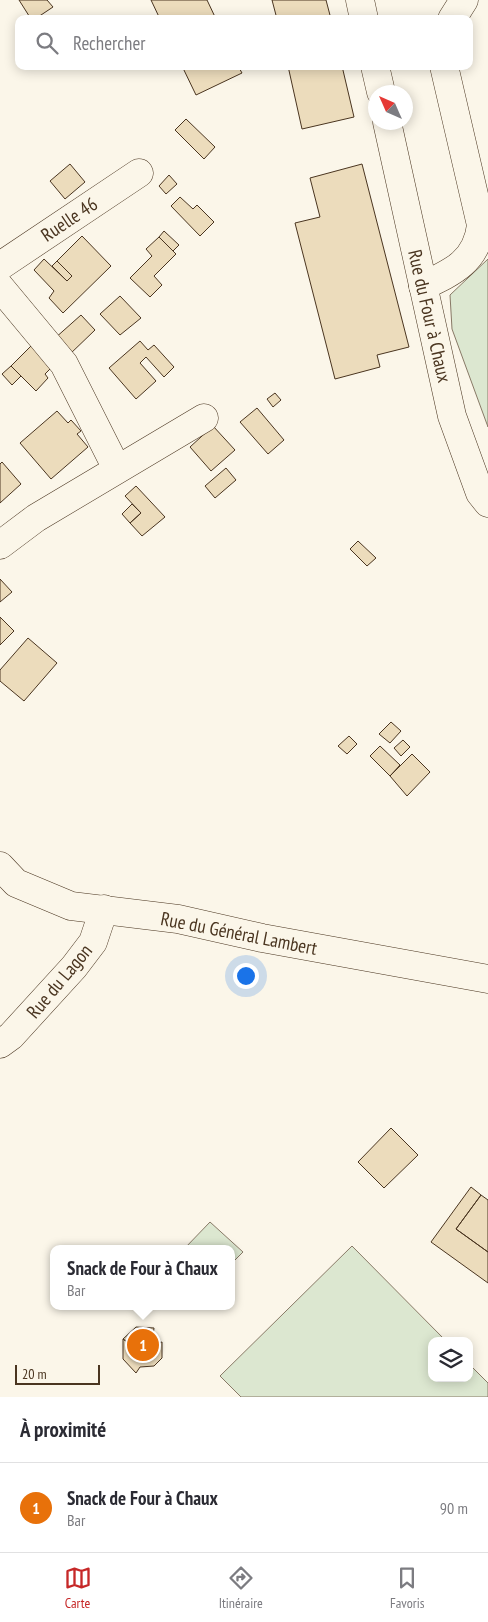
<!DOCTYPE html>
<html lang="fr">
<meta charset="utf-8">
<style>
body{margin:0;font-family:"PT Sans Narrow",sans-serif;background:#f7f7f7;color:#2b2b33}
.controls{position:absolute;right:15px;bottom:15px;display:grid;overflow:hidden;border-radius:10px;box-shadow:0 2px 12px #0003}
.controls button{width:45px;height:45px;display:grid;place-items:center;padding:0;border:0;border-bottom:1px solid #e1e1e2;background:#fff;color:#2b2b33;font:25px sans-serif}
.compass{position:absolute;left:368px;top:85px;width:45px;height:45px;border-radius:50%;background:#fff;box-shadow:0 2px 12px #0003;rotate:315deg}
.scale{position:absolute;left:15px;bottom:12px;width:85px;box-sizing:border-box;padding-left:5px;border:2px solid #4a3520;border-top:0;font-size:14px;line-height:18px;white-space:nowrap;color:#4a3520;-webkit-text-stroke:4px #fbf6e9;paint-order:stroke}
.you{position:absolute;left:245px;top:975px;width:18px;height:18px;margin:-12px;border:4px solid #fff;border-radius:50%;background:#1a73e8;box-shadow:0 0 0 8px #1a73e833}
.badge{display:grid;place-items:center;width:32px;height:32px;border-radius:50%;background:#c62828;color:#fff;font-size:16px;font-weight:700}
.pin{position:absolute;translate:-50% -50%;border:2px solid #fff;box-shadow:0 1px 5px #0006}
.popup{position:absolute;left:50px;top:1245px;width:185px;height:65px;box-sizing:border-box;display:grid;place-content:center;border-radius:10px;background:#fff;filter:drop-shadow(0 1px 4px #0005);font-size:16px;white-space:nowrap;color:#7c7c81}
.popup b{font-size:19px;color:#2b2b33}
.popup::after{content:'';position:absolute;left:50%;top:100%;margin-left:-10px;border:10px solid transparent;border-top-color:#fff}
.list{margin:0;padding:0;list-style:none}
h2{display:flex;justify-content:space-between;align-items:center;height:65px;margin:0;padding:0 20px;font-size:21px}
h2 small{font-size:16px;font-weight:400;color:#7c7c81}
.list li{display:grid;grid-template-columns:32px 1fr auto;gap:15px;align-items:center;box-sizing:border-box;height:90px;padding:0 20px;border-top:1px solid #e1e1e2}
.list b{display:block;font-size:19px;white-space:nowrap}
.list p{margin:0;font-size:16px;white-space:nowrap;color:#7c7c81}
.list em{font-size:16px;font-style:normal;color:#7c7c81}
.icon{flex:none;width:28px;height:28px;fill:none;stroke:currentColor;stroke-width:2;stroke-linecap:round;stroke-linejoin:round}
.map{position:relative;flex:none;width:488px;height:1397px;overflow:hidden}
.search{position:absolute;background:#fff;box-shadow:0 2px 12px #0003;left:15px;right:15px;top:15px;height:55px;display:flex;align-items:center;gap:12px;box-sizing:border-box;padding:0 18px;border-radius:10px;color:#7c7c81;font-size:19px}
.sheet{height:155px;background:#fff}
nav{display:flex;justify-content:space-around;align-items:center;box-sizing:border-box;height:70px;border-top:1px solid #e1e1e2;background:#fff;font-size:14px;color:#7c7c81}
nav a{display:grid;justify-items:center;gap:2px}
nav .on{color:#c62828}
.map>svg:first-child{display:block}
</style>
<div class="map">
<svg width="488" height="1397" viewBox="0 0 488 1397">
<rect width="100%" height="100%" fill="#fbf6e9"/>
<path fill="#dce7d0" stroke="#887966" d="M 488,259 L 488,427 L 452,329 L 450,295 Z
M 210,1222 L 243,1252 L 232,1263 L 232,1249 L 184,1249 Z
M 352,1246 L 446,1341 L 432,1341 L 432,1378 L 469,1378 L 469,1364 L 488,1383 L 488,1397 L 241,1397 L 220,1376 Z"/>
<path fill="#ecdcbc" stroke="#4a3520" d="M 19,0 L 47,0 L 53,7 L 35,19 L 31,19 Z
M 151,0 L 207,0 L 216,19 L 160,19 Z
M 272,0 L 326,0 L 331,19 L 277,19 Z
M 182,66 L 238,66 L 242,73 L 196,95 Z
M 288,66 L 342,66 L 354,117 L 302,129 Z
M 186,119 L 215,147 L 204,159 L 175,130 Z
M 70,164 L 85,182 L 65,199 L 50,181 Z
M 362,164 L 409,347 L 377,355 L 380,367 L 335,379 L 295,223 L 320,217 L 310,178 Z
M 169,175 L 177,184 L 166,194 L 159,186 Z
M 180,197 L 193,209 L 197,205 L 214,222 L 200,236 L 171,206 Z
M 164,231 L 179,245 L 173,251 L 159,237 Z
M 82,236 L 111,266 L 63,313 L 49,298 L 54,291 L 34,270 L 44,259 L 67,281 L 72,276 L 57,261 Z
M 159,237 L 176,254 L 154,276 L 162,285 L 150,297 L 130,278 L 152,256 L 146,249 Z
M 57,261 L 72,276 L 67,281 L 52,266 Z
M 120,296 L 141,318 L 120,335 L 100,314 Z
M 81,315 L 95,330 L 69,355 L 54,339 Z
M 140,341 L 148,350 L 154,345 L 174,367 L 164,377 L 146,357 L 140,363 L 156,381 L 136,399 L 109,368 Z
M 35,342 L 56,363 L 45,374 L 48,378 L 36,391 L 11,366 Z
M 11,366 L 21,376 L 12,385 L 2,374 Z
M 275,393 L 281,400 L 273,407 L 267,399 Z
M 257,408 L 284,440 L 268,454 L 240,422 Z
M 57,411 L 68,423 L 71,420 L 81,431 L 77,434 L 88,447 L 51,479 L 20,443 Z
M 213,426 L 235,450 L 211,471 L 190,447 Z
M 2,462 L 21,484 L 0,503 L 0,464 Z
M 226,468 L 236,480 L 215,498 L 205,486 Z
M 136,486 L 165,517 L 142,536 L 130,523 L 141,513 L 125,496 Z
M 132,504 L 141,513 L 130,523 L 122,514 Z
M 358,541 L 376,558 L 367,566 L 350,549 Z
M 0,579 L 12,592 L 0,602 Z
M 0,617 L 14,631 L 0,645 Z
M 28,638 L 57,663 L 24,701 L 0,681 L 0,670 Z
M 391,722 L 401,731 L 390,743 L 379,734 Z
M 349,736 L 357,744 L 347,754 L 338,746 Z
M 403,740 L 410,747 L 401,756 L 394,748 Z
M 380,746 L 400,765 L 390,776 L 370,756 Z
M 412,754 L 430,772 L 407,796 L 390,776 Z
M 391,1128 L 418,1155 L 384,1188 L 358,1162 Z
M 471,1187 L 481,1195 L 456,1229 L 488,1252 L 488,1283 L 431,1242 Z
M 481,1195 L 488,1200 L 488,1252 L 456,1229 Z
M 136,1327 L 154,1328 L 152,1344 L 147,1338 L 138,1339 L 130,1344 L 123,1339 Z
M 147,1338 L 152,1344 L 162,1342 L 162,1358 L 154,1366 L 140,1367 L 136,1373 L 123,1359 L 123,1339 L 130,1344 L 138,1339 Z"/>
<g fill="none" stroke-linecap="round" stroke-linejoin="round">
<defs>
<path id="minor" d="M 452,19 L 464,0
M 0,266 L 139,173
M 423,286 C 453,272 477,261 481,225 L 444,66
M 0,287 L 64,364 L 117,469
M 0,545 L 36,518 L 204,418
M 0,1044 L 11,1036 L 74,967 L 93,942 L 104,909"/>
<path id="major" d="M 360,0 L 364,19
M 375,66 L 381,92
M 387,122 L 452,416 L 480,493 L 488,503
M 0,866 L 16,883 L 71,906 L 178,919 L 262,938 L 488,979"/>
</defs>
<use href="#minor" stroke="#4a3520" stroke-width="29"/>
<use href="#major" stroke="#4a3520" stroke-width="29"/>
<use href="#minor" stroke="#fbf6e9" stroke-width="28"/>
<use href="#major" stroke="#fbf6e9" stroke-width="28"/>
</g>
<g text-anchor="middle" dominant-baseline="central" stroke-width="4" stroke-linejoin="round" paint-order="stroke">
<g font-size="19" fill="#4a3520" stroke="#fbf6e9">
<text transform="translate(69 219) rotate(-34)">Ruelle 46</text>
<text transform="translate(430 316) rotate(77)">Rue du Four à Chaux</text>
<text transform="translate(239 933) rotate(11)">Rue du Général Lambert</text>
<text transform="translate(59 981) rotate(-50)">Rue du Lagon</text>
</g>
</g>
</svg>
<div class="controls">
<button><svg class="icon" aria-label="layers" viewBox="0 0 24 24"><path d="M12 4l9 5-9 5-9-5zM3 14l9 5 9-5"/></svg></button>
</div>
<svg class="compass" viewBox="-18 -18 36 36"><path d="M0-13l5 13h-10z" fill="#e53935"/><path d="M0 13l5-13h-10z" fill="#7c7c81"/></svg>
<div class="scale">20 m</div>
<div class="you"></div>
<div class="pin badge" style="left:143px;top:1345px;background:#e8710a">1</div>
<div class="popup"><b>Snack de Four à Chaux</b>Bar</div>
<div class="search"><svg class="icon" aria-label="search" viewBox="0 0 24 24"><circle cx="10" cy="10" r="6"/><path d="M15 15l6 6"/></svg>Rechercher</div>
</div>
<section class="sheet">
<h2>À proximité<small></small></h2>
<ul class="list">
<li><span class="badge" style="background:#e8710a">1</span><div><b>Snack de Four à Chaux</b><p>Bar</p></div><em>90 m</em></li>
</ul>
</section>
<nav>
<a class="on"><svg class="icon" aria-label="map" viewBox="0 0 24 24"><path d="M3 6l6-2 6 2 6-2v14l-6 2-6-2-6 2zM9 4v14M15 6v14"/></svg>Carte</a>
<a><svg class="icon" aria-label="directions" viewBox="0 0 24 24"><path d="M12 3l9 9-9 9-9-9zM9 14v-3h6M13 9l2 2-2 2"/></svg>Itinéraire</a>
<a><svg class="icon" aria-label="saved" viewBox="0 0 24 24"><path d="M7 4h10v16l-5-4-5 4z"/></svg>Favoris</a>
</nav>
